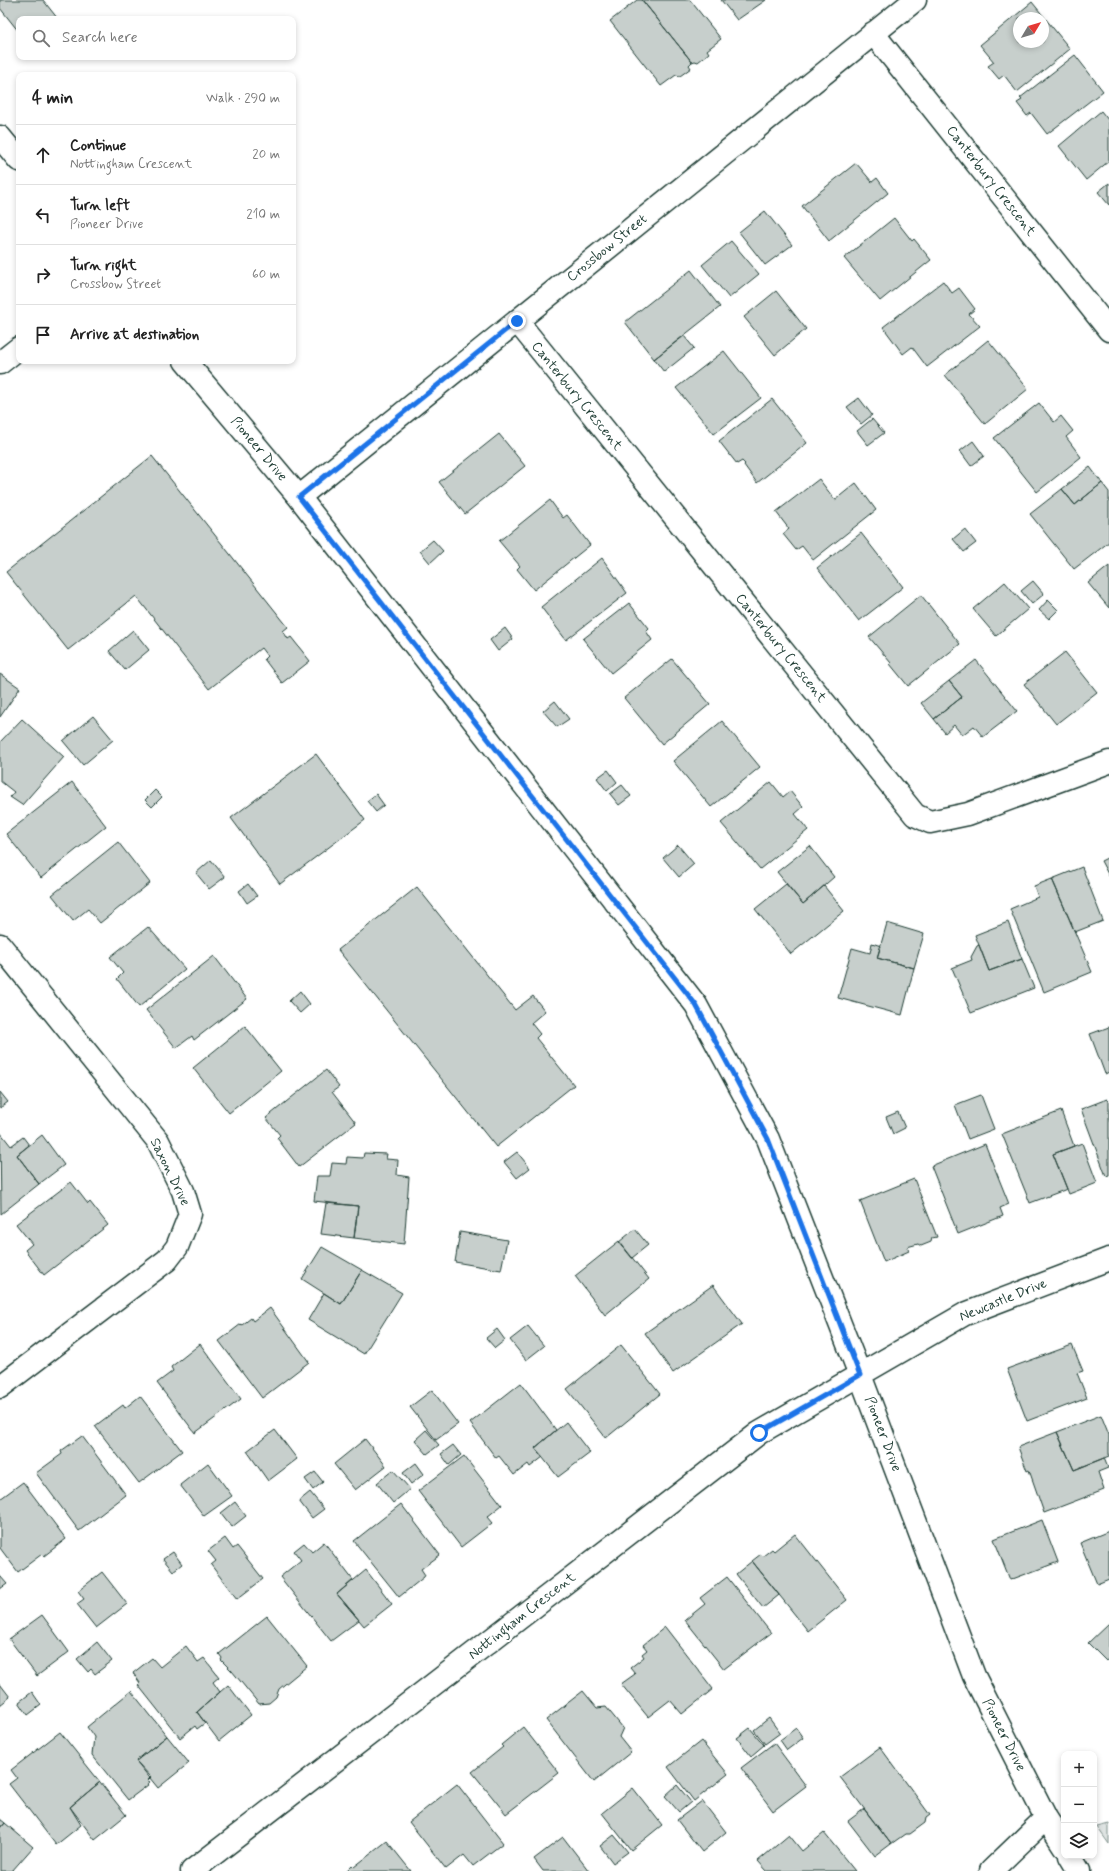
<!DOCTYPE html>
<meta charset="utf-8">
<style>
body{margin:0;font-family:Mynerve,sans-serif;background:#f6f6f6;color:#222}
.controls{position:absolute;right:12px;bottom:12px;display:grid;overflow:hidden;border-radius:8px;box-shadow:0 2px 6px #0003}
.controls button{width:36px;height:36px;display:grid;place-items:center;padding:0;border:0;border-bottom:1px solid #e0e0e0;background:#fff;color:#222;font:20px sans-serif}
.compass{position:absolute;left:1013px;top:12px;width:36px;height:36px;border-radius:50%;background:#fff;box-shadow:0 2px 6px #0003;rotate:52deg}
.stop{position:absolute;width:12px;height:12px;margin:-9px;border:3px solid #1a73e8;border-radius:50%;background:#fff}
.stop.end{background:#1a73e8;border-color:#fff;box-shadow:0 1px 4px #0008}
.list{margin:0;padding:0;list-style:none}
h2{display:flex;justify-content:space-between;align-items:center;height:52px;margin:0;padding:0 16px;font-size:17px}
h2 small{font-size:13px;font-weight:400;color:#767676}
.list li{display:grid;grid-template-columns:26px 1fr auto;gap:12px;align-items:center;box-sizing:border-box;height:60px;padding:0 16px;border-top:1px solid #e0e0e0}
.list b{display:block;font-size:15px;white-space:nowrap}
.list p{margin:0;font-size:13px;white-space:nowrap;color:#767676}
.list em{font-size:13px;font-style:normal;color:#767676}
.icon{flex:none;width:22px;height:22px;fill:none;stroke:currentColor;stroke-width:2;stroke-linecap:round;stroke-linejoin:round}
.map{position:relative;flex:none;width:1109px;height:1871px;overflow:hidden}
.search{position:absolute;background:#fff;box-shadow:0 2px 6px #0003;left:16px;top:16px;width:280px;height:44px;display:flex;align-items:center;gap:10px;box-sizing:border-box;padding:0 14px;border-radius:8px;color:#767676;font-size:15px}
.panel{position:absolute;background:#fff;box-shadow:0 2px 6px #0003;left:16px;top:72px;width:280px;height:292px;border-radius:8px}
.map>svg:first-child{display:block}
</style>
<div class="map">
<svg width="1109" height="1871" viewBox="0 0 1109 1871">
<defs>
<pattern id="park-tufts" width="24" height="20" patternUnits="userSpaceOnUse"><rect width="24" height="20" fill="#dee3e2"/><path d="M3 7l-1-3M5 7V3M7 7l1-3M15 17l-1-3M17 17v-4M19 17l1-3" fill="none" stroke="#bec4c2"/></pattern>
</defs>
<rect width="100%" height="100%" fill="#fff"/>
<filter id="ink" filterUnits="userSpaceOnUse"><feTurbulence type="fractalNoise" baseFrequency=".025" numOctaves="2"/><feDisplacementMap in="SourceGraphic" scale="8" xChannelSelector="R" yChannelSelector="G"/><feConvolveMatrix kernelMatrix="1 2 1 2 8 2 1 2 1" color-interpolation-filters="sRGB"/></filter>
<g filter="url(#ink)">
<path fill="url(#park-tufts)" stroke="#7e908b" d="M 1109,1824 L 1109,1844 L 1097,1827 Z"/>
<path fill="#c7cfcc" stroke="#1f3d34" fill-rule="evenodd" d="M 0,0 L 43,0 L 58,19 L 19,19 L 19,32 L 0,8 Z
M 637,0 L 642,0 L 692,62 L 689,65 L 691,68 L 680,76 L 676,75 L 661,86 L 610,21 Z
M 642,0 L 690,0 L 721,39 L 707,50 L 709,53 L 698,62 L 695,61 L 692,62 Z
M 721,0 L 766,0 L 737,20 Z
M 1032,2 L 1070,49 L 1017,92 L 1004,75 L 999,79 L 988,66 L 994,62 L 980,45 ZM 1019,18 L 1043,18 L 1043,42 L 1019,42 Z
M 1075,55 L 1103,91 L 1047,134 L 1031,113 L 1027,116 L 1017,103 L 1022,100 L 1020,98 Z
M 1101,111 L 1109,121 L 1109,161 L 1086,180 L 1059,146 Z
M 856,163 L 872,182 L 877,178 L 888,193 L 829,241 L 802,206 Z
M 1109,183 L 1109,205 L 1098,192 Z
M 765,211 L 792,245 L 765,265 L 739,232 Z
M 894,218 L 912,241 L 914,239 L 931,260 L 880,301 L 844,258 Z
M 731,241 L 759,274 L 729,298 L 702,265 Z
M 691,270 L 720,307 L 654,359 L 625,322 Z
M 943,281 L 952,293 L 959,288 L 975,309 L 969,314 L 980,326 L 927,367 L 912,347 L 903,354 L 883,327 Z
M 776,291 L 806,329 L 775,355 L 744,317 Z
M 684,336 L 694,348 L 664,372 L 654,359 Z
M 988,340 L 1028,389 L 985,424 L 945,375 Z
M 724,351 L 761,398 L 714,434 L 676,388 Z
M 859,398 L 872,415 L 861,424 L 847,407 Z
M 772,399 L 807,443 L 757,483 L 744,465 L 745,464 L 742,461 L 737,464 L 719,441 Z
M 1039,403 L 1054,422 L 1061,416 L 1073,431 L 1066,437 L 1081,457 L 1037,492 L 994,438 Z
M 872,419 L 884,433 L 868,445 L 857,431 Z
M 499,434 L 525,466 L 465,514 L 439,482 Z
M 973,441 L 984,456 L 971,466 L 960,451 Z
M 152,456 L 288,627 L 283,631 L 288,639 L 291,637 L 310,661 L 282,683 L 264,659 L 267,656 L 261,648 L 209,689 L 136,596 L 68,650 L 6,572 Z
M 1090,467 L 1102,483 L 1075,505 L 1062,489 Z
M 819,479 L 835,500 L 856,483 L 876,510 L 813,560 L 802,546 L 796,550 L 783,534 L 789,529 L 776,512 Z
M 1102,483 L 1109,492 L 1109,542 L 1074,569 L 1030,514 L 1062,489 L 1075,505 Z
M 550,500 L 563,518 L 567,515 L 590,545 L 534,590 L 517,569 L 520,566 L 499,541 Z
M 965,529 L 976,543 L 964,552 L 953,539 Z
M 861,533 L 903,587 L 859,621 L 817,568 Z
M 433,540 L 443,551 L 430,563 L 420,551 Z
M 602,558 L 627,593 L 566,640 L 541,607 Z
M 1109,566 L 1109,608 L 1088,583 Z
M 1033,581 L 1044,594 L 1032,604 L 1021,591 Z
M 1005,582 L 1028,609 L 996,636 L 973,609 Z
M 921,595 L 960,644 L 908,686 L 890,664 L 891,663 L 869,637 Z
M 1048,600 L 1058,610 L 1049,619 L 1039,610 Z
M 629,603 L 649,628 L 646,631 L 652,640 L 611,673 L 583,639 Z
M 505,628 L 513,639 L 498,651 L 490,640 Z
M 133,630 L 149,650 L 125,670 L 109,651 Z
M 1065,652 L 1097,692 L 1056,724 L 1024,684 Z
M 672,659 L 710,704 L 662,744 L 624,698 Z
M 976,660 L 1017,711 L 983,737 L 974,726 L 962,735 L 954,725 L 945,733 L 934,719 L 962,697 L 949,681 Z
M 0,674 L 20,688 L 0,717 Z
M 949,681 L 962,697 L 934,719 L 921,703 Z
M 555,701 L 569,719 L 557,727 L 543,711 Z
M 93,716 L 113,740 L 83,765 L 63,741 Z
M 22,719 L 64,757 L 22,805 L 10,797 L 14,792 L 0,781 L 0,742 Z
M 722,721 L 760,767 L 711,807 L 673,761 Z
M 316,754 L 365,820 L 280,884 L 231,818 Z
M 608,770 L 617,782 L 607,791 L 597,778 Z
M 72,782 L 106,826 L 41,878 L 6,834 Z
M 771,782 L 783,797 L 790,791 L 803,807 L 795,814 L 808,830 L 760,869 L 721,823 Z
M 622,785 L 631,796 L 619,805 L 610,794 Z
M 155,790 L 162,797 L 152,807 L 145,800 Z
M 376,794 L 384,805 L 376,812 L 367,801 Z
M 118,842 L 150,883 L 100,923 L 88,909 L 73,921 L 52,895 Z
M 678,845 L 694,864 L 679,877 L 663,858 Z
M 810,846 L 834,877 L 803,904 L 777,872 Z
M 1109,857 L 1109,876 L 1101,861 Z
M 211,860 L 225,877 L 209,889 L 196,873 Z
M 1082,867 L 1103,921 L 1075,932 L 1052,879 Z
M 1052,879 L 1092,972 L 1044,992 L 1010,909 L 1038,897 L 1034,886 Z
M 248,884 L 257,896 L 247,903 L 239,891 Z
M 786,884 L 803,904 L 824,886 L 844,911 L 791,954 L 755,909 Z
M 417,887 L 515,1010 L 533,996 L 545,1011 L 531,1023 L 540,1034 L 536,1038 L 574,1085 L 496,1147 L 338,950 Z
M 1008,922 L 1022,959 L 989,971 L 975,935 Z
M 887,923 L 924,934 L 914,968 L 877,958 Z
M 148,927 L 185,969 L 139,1007 L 117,979 L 123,973 L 110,957 Z
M 872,943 L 881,946 L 877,958 L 914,968 L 902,1015 L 838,998 L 852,948 L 870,953 Z
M 979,945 L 989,971 L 1022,959 L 1034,988 L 971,1013 L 952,968 L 972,960 L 971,957 L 977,946 Z
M 214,956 L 247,999 L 194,1040 L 192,1036 L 176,1048 L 146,1010 Z
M 300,991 L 310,1004 L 300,1013 L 289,1001 Z
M 245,1026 L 281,1071 L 229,1113 L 193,1068 Z
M 1109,1027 L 1109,1072 L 1105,1074 L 1090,1034 Z
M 326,1070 L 339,1087 L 332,1092 L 356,1123 L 299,1167 L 277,1138 L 280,1135 L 266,1118 Z
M 0,1092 L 8,1102 L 0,1108 Z
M 981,1095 L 994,1129 L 968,1139 L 955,1105 Z
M 1107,1099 L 1109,1101 L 1109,1175 L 1106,1176 L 1081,1109 Z
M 1061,1111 L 1074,1146 L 1053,1154 L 1067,1189 L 1030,1203 L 1002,1134 Z
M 898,1112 L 905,1128 L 893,1134 L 886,1117 Z
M 0,1132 L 11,1146 L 23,1137 L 29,1145 L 17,1155 L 39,1184 L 1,1214 Z
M 42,1135 L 64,1165 L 39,1184 L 17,1155 Z
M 1082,1143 L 1097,1183 L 1069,1194 L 1053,1154 Z
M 985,1144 L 1009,1204 L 1000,1208 L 1003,1216 L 958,1234 L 931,1166 Z
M 517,1152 L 530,1168 L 517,1178 L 504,1162 Z
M 364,1153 L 387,1154 L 386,1159 L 398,1160 L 397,1175 L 409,1177 L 404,1244 L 354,1238 L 358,1206 L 314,1201 L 317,1176 L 330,1176 L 332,1163 L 346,1164 L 347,1157 L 363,1158 Z
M 914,1179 L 937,1237 L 932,1238 L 931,1242 L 921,1246 L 918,1244 L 907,1247 L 909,1251 L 884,1262 L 860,1201 Z
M 71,1182 L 88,1204 L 90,1202 L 108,1225 L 44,1275 L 25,1250 L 32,1244 L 16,1224 Z
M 326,1203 L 358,1206 L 354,1238 L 321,1234 Z
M 635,1229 L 648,1245 L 632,1258 L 619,1242 Z
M 460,1232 L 507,1240 L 501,1270 L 455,1262 Z
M 619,1241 L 649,1279 L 605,1315 L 575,1276 Z
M 322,1247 L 362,1270 L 341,1304 L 302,1279 Z
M 362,1270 L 402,1293 L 364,1354 L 308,1320 L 324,1293 L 341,1304 Z
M 713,1285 L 742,1324 L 673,1373 L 645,1333 Z
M 270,1308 L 309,1362 L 262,1398 L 219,1341 L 241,1324 L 242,1325 L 251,1318 L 253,1321 Z
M 528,1326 L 544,1346 L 526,1360 L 510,1340 Z
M 497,1329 L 505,1340 L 495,1348 L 486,1338 Z
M 200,1344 L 241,1399 L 195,1433 L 157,1383 L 173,1371 L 171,1367 Z
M 621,1345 L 660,1394 L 606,1438 L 567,1389 Z
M 1072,1345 L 1083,1371 L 1077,1373 L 1087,1398 L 1027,1421 L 1007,1369 Z
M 521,1383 L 556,1430 L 535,1448 L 543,1457 L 530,1467 L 528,1464 L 514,1475 L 499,1456 L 496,1458 L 470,1423 Z
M 432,1390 L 458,1424 L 436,1440 L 410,1407 Z
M 140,1396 L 182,1451 L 139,1483 L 95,1426 L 123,1405 L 125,1408 Z
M 1101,1415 L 1109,1435 L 1109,1456 L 1074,1470 L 1057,1432 Z
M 566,1422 L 590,1453 L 558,1477 L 535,1448 Z
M 275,1430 L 297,1459 L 268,1481 L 247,1451 Z
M 426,1430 L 439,1445 L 427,1454 L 415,1440 Z
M 1057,1432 L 1074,1470 L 1104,1458 L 1108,1468 L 1098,1472 L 1104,1490 L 1044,1513 L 1029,1470 L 1027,1471 L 1018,1447 Z
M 82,1436 L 126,1495 L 79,1531 L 36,1473 L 62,1454 L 61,1451 Z
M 365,1439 L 386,1466 L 355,1490 L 334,1464 Z
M 453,1445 L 461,1455 L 449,1465 L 441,1454 Z
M 464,1456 L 502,1505 L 487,1517 L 492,1523 L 461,1547 L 418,1491 Z
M 208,1463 L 232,1496 L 204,1516 L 180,1485 Z
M 416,1463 L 424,1474 L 411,1484 L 403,1473 Z
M 393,1470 L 410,1489 L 393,1503 L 377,1483 Z
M 315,1472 L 323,1482 L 313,1490 L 305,1479 Z
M 23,1482 L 66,1539 L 44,1556 L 42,1554 L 18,1572 L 0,1548 L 0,1499 Z
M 310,1492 L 324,1509 L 312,1518 L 299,1501 Z
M 235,1502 L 246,1516 L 232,1527 L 221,1513 Z
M 401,1504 L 440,1555 L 421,1569 L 425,1575 L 424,1577 L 399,1597 L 354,1541 Z
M 1042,1520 L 1058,1562 L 1010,1580 L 994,1539 Z
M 1109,1531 L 1109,1579 L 1097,1584 L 1080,1543 Z
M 795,1534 L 847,1600 L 808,1631 L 752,1561 L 761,1554 L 763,1556 L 772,1549 L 774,1551 Z
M 225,1538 L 233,1549 L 237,1546 L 263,1579 L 237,1599 L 211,1565 L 216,1561 L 208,1551 Z
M 324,1542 L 353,1580 L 337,1594 L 359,1620 L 331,1641 L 280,1577 L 301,1560 L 294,1551 L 304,1543 L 312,1552 Z
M 173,1552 L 182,1564 L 173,1571 L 163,1559 Z
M 752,1561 L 779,1595 L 763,1608 L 736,1574 Z
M 366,1570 L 392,1604 L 364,1626 L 337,1594 Z
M 102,1572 L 127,1604 L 96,1628 L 77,1604 L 84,1599 L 78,1591 Z
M 0,1576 L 7,1584 L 0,1589 Z
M 727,1577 L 771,1633 L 724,1669 L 685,1620 L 705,1604 L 700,1598 Z
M 42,1615 L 69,1652 L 37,1676 L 9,1639 Z
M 267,1616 L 307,1666 L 279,1689 L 276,1697 L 269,1703 L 259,1704 L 232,1671 L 221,1660 L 222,1658 L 219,1654 Z
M 1109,1623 L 1109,1658 L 1106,1661 L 1088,1643 Z
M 665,1627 L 713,1689 L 682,1714 L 670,1700 L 648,1717 L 621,1684 L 635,1674 L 630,1668 L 644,1657 L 642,1654 L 647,1650 L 643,1645 Z
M 97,1642 L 112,1661 L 95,1674 L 91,1669 L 88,1672 L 77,1659 Z
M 186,1646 L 198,1662 L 204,1658 L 219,1677 L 213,1682 L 220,1692 L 197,1712 L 205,1723 L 197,1729 L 195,1726 L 180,1738 L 138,1685 L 140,1683 L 133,1673 L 152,1658 L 160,1667 Z
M 0,1684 L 10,1697 L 0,1705 Z
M 228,1685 L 251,1715 L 219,1741 L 197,1712 Z
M 131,1691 L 167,1736 L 136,1761 L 151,1777 L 148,1780 L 150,1782 L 147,1784 L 148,1785 L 128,1800 L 92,1755 L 94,1737 L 87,1727 Z
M 583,1691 L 597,1708 L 606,1707 L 623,1728 L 619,1737 L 631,1752 L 594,1782 L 546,1720 Z
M 32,1692 L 41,1705 L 28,1715 L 19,1702 Z
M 769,1718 L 780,1733 L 765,1744 L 754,1730 Z
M 523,1727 L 559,1773 L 506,1814 L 472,1772 L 503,1747 L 501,1745 Z
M 750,1728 L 764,1745 L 751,1756 L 737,1738 Z
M 796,1728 L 803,1738 L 787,1750 L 780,1740 Z
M 60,1732 L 100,1782 L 70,1807 L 81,1825 L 56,1845 L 9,1784 L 17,1778 L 11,1770 Z
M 167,1736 L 189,1763 L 158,1788 L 136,1761 Z
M 701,1741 L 728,1774 L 694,1801 L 668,1767 Z
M 774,1743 L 806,1786 L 773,1811 L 741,1768 Z
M 880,1747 L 930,1815 L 926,1818 L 925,1823 L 910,1834 L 905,1834 L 891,1844 L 840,1777 Z
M 100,1782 L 126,1815 L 95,1840 L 70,1807 Z
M 457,1784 L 503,1843 L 473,1866 L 464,1855 L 446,1869 L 409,1822 Z
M 677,1785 L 691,1802 L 679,1812 L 665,1796 Z
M 633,1788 L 662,1825 L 631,1850 L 602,1813 Z
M 702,1801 L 726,1832 L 702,1852 L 677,1820 Z
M 864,1809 L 891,1844 L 875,1856 L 848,1821 Z
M 0,1819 L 5,1823 L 0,1829 Z
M 5,1823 L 33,1847 L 12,1871 L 0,1871 L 0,1829 Z
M 824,1833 L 855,1871 L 767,1871 L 758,1861 L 789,1835 L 802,1851 Z
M 614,1835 L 628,1852 L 613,1863 L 600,1846 Z
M 563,1837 L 589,1871 L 543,1871 L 534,1859 Z
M 387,1841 L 411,1871 L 348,1871 L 347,1870 L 352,1865 L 354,1867 Z"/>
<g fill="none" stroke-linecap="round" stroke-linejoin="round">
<defs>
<path id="minor" d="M 873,33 L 1109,330
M 0,137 L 19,160
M 517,321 L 915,815 L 930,822 L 968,814 L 1109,762
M 185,361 L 299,497 L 696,1005 L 768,1139 L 860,1375 L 974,1676 L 1046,1818 L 1064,1846
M 0,363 L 19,348
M 299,497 L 915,0
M 0,945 L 158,1141 L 183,1191 L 190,1214 L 177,1247 L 167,1260 L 0,1387
M 1070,1856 L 1079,1871
M 192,1871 L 759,1433 L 965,1314 L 1109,1259
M 991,1871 L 1046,1818"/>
</defs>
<use href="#minor" stroke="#1f3d34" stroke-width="25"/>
<use href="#minor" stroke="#fff" stroke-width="22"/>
</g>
</g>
<g fill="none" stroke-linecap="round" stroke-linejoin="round" filter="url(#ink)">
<path stroke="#1a73e8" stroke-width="5" d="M 517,321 L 299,497 L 696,1005 L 768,1139 L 860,1375 L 759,1433"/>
</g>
<g text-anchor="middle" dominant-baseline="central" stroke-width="4" stroke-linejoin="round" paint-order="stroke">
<g font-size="14" fill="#1f3d34" stroke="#fff">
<text transform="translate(991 181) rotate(52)">Canterbury Crescent</text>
<text transform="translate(607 248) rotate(-39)">Crossbow Street</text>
<text transform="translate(577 396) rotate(51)">Canterbury Crescent</text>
<text transform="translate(259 449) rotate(50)">Pioneer Drive</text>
<text transform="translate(781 648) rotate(51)">Canterbury Crescent</text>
<text transform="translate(170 1172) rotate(64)">Saxon Drive</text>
<text transform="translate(1003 1300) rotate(-22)">Newcastle Drive</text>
<text transform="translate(883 1434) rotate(69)">Pioneer Drive</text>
<text transform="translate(522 1616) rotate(-38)">Nottingham Crescent</text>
<text transform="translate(1004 1735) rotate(63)">Pioneer Drive</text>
</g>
</g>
</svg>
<div class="controls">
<button>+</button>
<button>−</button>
<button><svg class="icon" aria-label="layers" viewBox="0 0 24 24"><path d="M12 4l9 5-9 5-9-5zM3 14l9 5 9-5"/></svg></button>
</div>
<svg class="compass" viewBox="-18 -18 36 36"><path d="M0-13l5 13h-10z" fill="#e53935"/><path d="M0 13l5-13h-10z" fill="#767676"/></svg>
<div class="stop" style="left:759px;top:1433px"></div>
<div class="stop end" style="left:517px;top:321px"></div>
<div class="search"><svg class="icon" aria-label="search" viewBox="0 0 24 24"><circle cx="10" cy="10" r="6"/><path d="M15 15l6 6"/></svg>Search here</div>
<section class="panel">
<h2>4 min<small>Walk · 290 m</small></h2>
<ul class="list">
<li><svg class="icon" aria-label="ahead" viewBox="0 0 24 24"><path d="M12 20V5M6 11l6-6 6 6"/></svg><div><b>Continue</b><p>Nottingham Crescent</p></div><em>20 m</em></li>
<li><svg class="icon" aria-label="left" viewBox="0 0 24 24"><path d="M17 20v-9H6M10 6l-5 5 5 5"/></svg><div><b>Turn left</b><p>Pioneer Drive</p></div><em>210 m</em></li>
<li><svg class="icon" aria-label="right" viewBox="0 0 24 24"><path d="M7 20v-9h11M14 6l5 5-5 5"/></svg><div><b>Turn right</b><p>Crossbow Street</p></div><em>60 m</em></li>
<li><svg class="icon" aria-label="arrive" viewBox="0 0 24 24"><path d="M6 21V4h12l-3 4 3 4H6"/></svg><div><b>Arrive at destination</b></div></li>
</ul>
</section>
</div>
